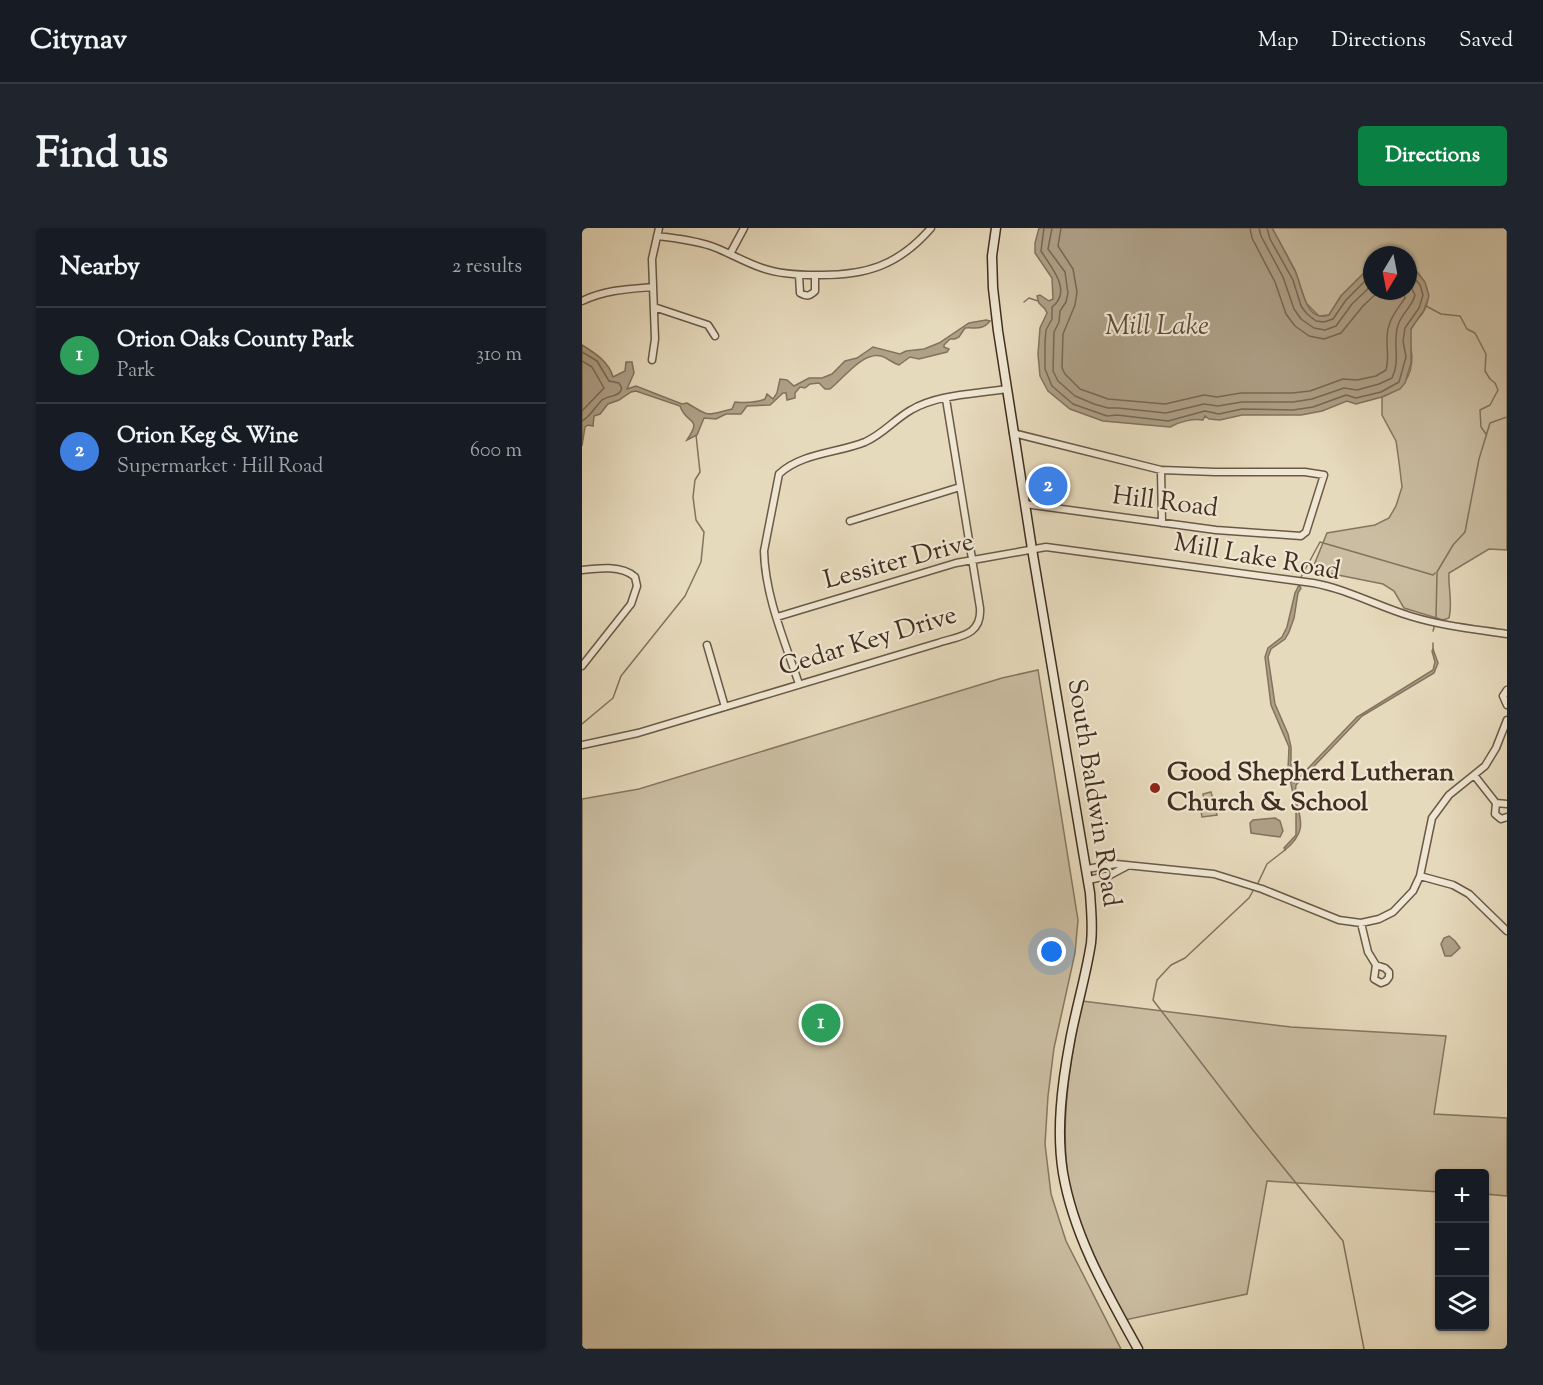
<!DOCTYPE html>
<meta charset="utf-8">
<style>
body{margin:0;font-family:"Sorts Mill Goudy",serif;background:#20242c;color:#f1f3f6}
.controls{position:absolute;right:18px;bottom:18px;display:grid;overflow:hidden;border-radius:6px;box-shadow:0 2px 4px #0004}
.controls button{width:54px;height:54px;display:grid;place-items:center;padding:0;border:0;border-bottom:2px solid #363941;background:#171b24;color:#f1f3f6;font:30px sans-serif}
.compass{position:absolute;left:781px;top:18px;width:54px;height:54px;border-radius:50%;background:#171b24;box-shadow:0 2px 4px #0004;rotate:190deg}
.you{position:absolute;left:470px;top:724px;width:21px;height:21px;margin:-15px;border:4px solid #fff;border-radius:50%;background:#1a73e8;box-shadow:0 0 0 9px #1a73e833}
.badge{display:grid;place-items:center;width:39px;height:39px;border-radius:50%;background:#0b8043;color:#fff;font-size:20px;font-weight:700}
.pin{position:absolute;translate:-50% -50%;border:3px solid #fff;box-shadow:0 2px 6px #0006}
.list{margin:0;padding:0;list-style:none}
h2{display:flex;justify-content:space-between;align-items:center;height:78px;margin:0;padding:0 24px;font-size:26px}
h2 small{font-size:20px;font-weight:400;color:#9ea1a6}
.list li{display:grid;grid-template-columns:39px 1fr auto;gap:18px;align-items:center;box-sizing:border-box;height:96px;padding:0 24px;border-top:2px solid #363941}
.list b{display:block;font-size:22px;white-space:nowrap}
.list p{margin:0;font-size:20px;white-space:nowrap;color:#9ea1a6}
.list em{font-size:20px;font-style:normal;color:#9ea1a6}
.icon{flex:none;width:33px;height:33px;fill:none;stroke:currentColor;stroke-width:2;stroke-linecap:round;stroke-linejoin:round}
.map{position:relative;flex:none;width:925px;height:1121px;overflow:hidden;border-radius:6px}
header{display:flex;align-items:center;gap:36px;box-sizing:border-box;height:84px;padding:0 30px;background:#171b24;border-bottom:2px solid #363941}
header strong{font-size:28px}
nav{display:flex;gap:33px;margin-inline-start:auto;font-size:21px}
.intro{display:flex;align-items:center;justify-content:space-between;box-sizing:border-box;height:144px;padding:0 36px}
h1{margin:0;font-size:42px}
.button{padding:15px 27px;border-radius:6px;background:#0b8043;color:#fff;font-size:21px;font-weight:700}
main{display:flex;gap:36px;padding:0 36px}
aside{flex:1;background:#171b24;border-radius:6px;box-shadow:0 2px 4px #0004}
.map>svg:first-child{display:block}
</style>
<header>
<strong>Citynav</strong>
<nav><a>Map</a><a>Directions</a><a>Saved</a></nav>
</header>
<div class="intro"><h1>Find us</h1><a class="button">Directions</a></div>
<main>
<aside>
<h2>Nearby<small>2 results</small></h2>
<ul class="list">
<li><span class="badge" style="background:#2e9e5b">1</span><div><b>Orion Oaks County Park</b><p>Park</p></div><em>310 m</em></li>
<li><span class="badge" style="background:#3f7fe0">2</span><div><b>Orion Keg &amp; Wine</b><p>Supermarket · Hill Road</p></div><em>600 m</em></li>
</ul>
</aside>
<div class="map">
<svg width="925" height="1121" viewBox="0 0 925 1121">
<rect width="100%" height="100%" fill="#e6dabc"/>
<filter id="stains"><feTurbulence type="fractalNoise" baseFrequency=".00333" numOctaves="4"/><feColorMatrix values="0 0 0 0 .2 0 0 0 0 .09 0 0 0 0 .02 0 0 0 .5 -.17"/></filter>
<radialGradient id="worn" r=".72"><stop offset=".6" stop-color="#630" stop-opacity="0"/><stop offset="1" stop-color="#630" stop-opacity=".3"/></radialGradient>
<path fill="#cabda1" stroke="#867660" stroke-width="1.5" d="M 690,0 L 925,0 L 925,322 L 907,321 L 867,345 C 866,361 871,375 867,390 L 861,392 L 822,380 L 812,363 L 801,356 L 746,345 L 732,337 L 745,305 L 793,297 L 807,290 L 814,278 L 820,259 L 817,234 L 814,213 L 800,187 L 800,169 C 820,161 830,151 830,128 C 829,120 827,113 828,105 C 830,96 835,92 840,86 C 854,66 841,48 826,34 L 826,27 L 790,27 L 790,37 L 759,68 L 747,87 L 737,88 L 724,75 L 713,42 Z
M 456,442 L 496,692 L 493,725 L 472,820 L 466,868 L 463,916 L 469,966 L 484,1013 L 539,1121 L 0,1121 L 0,571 L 57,561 L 420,450 Z
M 629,564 L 635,587 L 620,589 L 619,583 L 624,581 L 621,566 Z
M 500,773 L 709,799 L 864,808 L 852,886 L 925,890 L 925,968 L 903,966 L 903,946 L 858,946 L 857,964 L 685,953 L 665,1066 L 543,1092 C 524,1053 500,1012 489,970 C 486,961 486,951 485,942 C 479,885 489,829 500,773 Z"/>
<path fill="#aea087" stroke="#82725e" stroke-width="1.5" d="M 457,0 L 690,0 C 698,14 705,28 713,43 C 720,57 723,96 747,87 L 759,68 L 790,37 L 790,63 L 826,63 L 826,34 L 843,54 L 847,68 L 842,82 L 829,101 L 829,135 L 823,155 L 818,161 L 800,169 L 774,176 L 765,173 L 740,183 L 719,187 L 660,187 L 638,192 L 627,191 L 623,188 L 621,192 C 611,190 597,194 588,199 L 521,193 L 488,181 L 466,163 L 458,148 L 456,126 L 458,100 L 465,85 L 463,81 L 457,75 L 455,68 L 458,67 L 467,73 L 471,71 L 470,50 L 453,25 L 453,15 Z
M 404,92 L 408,93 C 400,103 393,99 383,100 L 377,109 L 373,111 L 368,111 L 362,117 L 362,119 L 367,121 L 365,124 L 337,131 L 328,129 L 317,137 C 310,135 306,130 299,128 C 280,124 262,150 248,161 L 243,161 L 237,155 L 228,156 L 223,160 L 218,159 L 213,165 L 213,170 L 205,172 L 204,165 L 201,165 L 188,177 L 165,178 L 159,186 L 144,186 L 134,191 L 122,190 L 115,207 L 105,212 C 121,188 105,198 98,178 L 54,163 L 49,164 L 37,172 L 26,176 L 18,186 L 12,188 L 11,198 L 6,197 L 3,199 L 0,218 L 0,117 C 13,125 27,134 31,149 L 43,143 L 44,134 L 50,134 L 52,145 L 45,161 L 54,158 L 100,176 L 105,175 C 129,190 124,187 150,181 L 153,174 C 163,175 174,175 183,171 L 185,166 L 191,171 L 195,165 L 198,151 L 205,152 L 212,158 L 227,150 L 240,150 L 250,146 L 263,133 L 275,130 L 291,119 L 318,126 L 324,123 L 342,121 L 357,115 L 387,95 Z
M 717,357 L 719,360 L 716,365 L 712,390 L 707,404 L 703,411 L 689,421 L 686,429 L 693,476 L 706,506 L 709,519 L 709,539 L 712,555 L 775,489 L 851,442 L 853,434 L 850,423 L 851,421 L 856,435 L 852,445 L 780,488 L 714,557 C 710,584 733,597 703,622 L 702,620 L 714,607 L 714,579 L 706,542 L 707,519 L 689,477 L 683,429 L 686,420 L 700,409 L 705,399 L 713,365 Z
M 693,590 L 698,593 L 701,603 L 698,609 L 669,605 L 668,595 L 671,592 Z
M 867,708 L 873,713 L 878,720 L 869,728 L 863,728 L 859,716 L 862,710 Z"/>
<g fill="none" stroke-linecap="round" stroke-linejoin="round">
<path stroke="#786754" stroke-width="1.5" d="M 462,0 L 459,23 C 469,39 491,63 470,79 L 470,91 L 464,102 L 463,114 L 463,141 L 470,158 L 491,176 L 525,188 L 535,187 L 586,193 L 623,183 L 637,186 L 660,181 L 711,182 L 731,179 L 764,167 L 774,170 L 799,164 L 817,154 L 824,129 L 821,113 L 823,100 L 837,80 L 841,67 L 838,57 L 826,42
M 470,0 L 466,21 L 483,44 L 486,65 L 484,74 L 478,83 L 477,94 L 472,104 L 471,143 L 476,153 L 493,168 L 512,176 L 526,180 L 536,180 L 584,185 L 622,176 L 636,178 L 660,174 L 711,174 L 730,171 L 762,160 L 775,162 L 797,156 L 810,150 C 819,132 810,115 816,97 C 820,85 830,79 833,67 L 826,53
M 479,0 L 476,18 L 491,41 L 495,64 L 493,77 L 481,106 L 480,140 L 483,146 L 498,161 L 515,167 L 526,171 L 583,176 L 622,167 L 635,169 L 659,165 L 710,165 L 728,163 L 761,151 L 775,152 L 794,148 L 804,142 C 807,132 805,124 805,114 C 804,95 813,84 823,70 L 821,63
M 668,0 L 670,10 L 693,54 L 704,86 L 713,98 L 727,108 L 742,111 L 759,105 L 781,78 L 797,63
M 677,0 L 679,8 L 701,49 L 712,81 L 719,91 L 732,100 L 743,102 L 754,98 L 770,76 L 790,57
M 685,0 L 688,11 L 711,52 L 719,78 L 725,86 L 734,93 L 742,94 L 751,91 L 764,72 L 790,46
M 0,124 L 15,133 L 27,153 L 37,155 C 39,159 41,160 38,164 C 34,169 25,168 20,172 C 13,179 8,189 0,193
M 0,133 L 10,139 L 22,160 L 0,183"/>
<path stroke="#82725e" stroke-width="1.5" d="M 442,74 L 447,70 L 456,73
M 844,78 L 859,86 L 878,88 L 885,101 L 893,105 L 904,126 L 903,143 L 908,151 L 913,155 L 916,162 L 908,177 L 898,182 L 899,199 L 904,206
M 718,351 L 738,314 L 851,347 L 853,345
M 854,391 L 855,344 L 871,317 L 883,304 L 897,231 L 908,195 L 925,189
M 851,403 L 853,396
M 851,415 L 851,421
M 0,496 L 31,470 L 39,448 L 103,368 L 119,334 L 122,304 L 114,292 L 111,269 L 113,252 L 118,244 L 114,207
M 675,657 L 685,636 L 703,622
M 672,661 L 667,670 L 603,730 L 589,737 L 575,752 L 571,772 L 671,902 L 761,1013 L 782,1121"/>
<defs>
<path id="minor" d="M 75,8 C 93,10 111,12 129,18 C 146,24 162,34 180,40 C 197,46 217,47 234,47 C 283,48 316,38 349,0
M 148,26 L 162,0
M 217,47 L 218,65 C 225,69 228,68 233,63 L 233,47
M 0,73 C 23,62 45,61 71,59
M 72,79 L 126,97 L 133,108
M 70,132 L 73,111 L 70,31 L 77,0
M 431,205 L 579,242 L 633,244 L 723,244 L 742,247 L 724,304 L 719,308 L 634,302 L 443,276
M 579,242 L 580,295
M 268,293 L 378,259
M 0,342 C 16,340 40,337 53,349 L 55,358 L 49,376 L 0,438
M 195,389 L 374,335 L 464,319 L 731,355 C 765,361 795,378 828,388 C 860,398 892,401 925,406
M 125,417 L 143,479
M 217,456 C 203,414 183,368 182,323 L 197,246 C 219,225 256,225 283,214 C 301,206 313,191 329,182 C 356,166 394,166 424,161
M 925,462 L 921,468 L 925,477
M 0,517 L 56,505 L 356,415 C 377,408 400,408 398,380 L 364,171
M 892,547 L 914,575 L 913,586 L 919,591 L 925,589
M 914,575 L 925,576
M 505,641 L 534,636 L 632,646 L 680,661 L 757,692 L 779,695 L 797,691 L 811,684 L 831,663 L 838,648 L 850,590 L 867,567 L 903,538 L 914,520 L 925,492
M 838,648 L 871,657 L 887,666 L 925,703
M 507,652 L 528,647 L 545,638
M 779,695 L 786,724 L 794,737 L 792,751 L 799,755 L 804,753 L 807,749 L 807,744 L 803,740 L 794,737"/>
<path id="secondary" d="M 414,0 L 410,28 L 411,60 L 416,103 L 450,321 L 508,665 C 509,681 511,698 509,715 C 504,748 494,780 488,813 C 480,856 474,902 481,945 C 492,1009 525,1065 556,1121"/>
</defs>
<use href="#minor" stroke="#6a5947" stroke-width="9"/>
<use href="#secondary" stroke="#412e20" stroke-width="11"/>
<use href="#minor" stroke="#efe7d3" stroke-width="6"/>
<use href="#secondary" stroke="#efe7d3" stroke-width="8"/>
</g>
<circle fill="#8f2418" stroke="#efe7d3" stroke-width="2" cx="573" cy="560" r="6"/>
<g text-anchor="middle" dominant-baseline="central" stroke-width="4.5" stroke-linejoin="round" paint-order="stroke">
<g font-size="26" fill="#412e20" stroke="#efe7d3">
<text transform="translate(583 275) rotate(7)">Hill Road</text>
<text transform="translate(675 330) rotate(10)">Mill Lake Road</text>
<text transform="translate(317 334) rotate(-15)">Lessiter Drive</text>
<text transform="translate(286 414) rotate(-17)">Cedar Key Drive</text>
<text transform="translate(511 565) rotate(81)">South Baldwin Road</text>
</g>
<g font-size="26" font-weight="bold" fill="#412e20" stroke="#efe7d3" text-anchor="start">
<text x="585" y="545">Good Shepherd Lutheran<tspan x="585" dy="30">Church &amp; School</tspan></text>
</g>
<g font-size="27" font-style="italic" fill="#5c4a3a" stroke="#efe7d3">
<text x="575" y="99">Mill Lake</text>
</g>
</g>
<rect width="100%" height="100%" filter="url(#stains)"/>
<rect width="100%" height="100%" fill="url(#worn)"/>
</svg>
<div class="controls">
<button>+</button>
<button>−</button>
<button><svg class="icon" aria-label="layers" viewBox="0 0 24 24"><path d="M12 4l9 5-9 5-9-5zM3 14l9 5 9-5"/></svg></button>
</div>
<svg class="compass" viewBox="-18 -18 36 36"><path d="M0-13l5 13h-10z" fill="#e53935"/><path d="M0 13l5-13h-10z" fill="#9ea1a6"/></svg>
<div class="you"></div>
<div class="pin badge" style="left:239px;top:795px;background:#2e9e5b">1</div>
<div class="pin badge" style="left:466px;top:258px;background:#3f7fe0">2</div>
</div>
</main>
